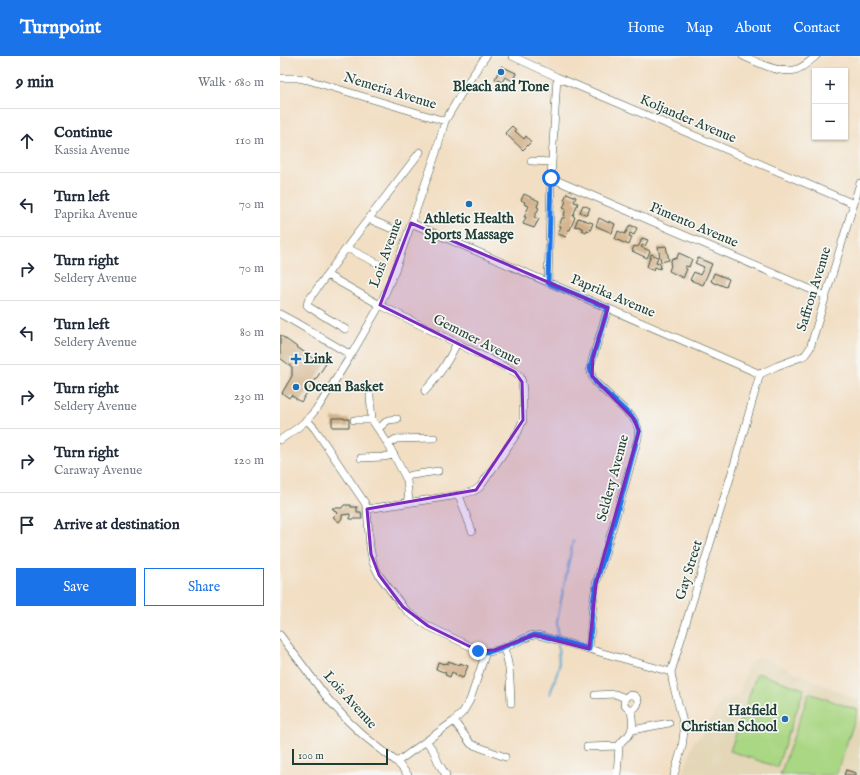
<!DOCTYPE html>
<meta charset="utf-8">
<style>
body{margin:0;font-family:"IM FELL English",serif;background:#f2f2f3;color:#1f2937}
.controls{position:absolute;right:12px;top:12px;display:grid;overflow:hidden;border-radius:0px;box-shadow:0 1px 3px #0004}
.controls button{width:36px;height:36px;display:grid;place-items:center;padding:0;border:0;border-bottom:1px solid #e0e1e3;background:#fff;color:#1f2937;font:20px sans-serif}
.scale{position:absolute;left:12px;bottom:10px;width:96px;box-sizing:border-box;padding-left:4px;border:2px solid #1f3d34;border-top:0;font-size:11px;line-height:14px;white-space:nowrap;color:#1f3d34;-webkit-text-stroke:3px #f6f6f2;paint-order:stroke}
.stop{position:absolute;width:12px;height:12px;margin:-9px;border:3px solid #1a73e8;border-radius:50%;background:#fff}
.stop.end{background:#1a73e8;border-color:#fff;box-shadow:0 1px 4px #0008}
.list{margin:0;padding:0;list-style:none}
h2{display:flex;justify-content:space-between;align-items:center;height:52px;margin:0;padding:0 16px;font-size:17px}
h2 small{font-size:13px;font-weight:400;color:#747a83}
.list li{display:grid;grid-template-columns:26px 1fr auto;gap:12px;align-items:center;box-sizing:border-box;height:64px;padding:0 16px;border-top:1px solid #e0e1e3}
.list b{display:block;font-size:15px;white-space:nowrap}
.list p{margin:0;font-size:13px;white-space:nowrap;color:#747a83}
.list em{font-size:13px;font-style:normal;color:#747a83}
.actions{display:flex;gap:8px;padding:12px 16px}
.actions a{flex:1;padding:9px 0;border:1px solid #1a73e8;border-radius:0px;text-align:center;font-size:14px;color:#1a73e8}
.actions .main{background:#1a73e8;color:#fff}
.icon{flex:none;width:22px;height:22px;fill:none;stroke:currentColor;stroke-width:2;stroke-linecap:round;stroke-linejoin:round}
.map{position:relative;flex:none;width:580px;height:719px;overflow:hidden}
header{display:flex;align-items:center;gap:24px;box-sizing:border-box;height:56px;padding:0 20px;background:#1a73e8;color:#fff}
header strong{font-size:19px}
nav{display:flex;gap:22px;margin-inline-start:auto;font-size:14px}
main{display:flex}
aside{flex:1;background:#fff}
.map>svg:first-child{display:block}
</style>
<header>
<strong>Turnpoint</strong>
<nav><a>Home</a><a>Map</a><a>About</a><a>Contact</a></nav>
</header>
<main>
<aside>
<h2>9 min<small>Walk · 680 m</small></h2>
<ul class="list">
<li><svg class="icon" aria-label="ahead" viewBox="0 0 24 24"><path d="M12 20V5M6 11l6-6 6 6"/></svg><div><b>Continue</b><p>Kassia Avenue</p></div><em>110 m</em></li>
<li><svg class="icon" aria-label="left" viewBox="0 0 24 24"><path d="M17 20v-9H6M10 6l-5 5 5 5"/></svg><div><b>Turn left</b><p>Paprika Avenue</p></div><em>70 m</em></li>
<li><svg class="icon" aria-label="right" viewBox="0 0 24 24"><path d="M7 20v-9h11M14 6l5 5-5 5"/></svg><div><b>Turn right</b><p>Seldery Avenue</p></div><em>70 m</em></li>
<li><svg class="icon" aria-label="left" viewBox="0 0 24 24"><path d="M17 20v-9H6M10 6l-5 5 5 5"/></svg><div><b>Turn left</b><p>Seldery Avenue</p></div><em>80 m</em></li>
<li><svg class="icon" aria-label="right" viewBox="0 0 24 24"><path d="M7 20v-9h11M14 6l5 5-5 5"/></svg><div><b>Turn right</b><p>Seldery Avenue</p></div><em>230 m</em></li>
<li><svg class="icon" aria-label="right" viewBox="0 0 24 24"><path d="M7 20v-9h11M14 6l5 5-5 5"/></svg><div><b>Turn right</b><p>Caraway Avenue</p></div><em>120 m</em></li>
<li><svg class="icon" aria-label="arrive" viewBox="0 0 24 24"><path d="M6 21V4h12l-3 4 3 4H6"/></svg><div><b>Arrive at destination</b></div></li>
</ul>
<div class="actions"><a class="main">Save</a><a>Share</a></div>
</aside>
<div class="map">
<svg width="580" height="719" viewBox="0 0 580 719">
<rect width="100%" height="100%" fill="#f6f6f2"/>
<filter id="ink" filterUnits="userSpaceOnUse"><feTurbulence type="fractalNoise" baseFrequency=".025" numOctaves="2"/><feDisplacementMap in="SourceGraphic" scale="8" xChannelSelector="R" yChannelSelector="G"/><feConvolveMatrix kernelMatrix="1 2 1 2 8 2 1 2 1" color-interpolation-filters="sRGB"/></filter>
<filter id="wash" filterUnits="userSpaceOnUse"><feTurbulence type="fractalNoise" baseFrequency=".012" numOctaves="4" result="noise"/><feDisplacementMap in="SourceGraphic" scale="16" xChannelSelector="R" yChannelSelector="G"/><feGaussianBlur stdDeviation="0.9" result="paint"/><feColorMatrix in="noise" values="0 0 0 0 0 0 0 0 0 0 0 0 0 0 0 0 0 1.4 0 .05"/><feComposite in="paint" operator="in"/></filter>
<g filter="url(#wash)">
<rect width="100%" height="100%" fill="#f2dec3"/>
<path fill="#e3d7b7" d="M 484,602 L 580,645 L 580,719 L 403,719 L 414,684 L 417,683 L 421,679 L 433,660 L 437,654 L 442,645 L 455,641 L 459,639 L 465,621 L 466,614 L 470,606 L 476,603 Z"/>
<path fill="#aad784" stroke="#648a5c" d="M 477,617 L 524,633 L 497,711 L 450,695 Z
M 529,637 L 578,654 L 556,719 L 500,719 Z"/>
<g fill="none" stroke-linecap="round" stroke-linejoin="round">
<path stroke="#57a4cf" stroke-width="2" d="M 278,579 L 277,565 L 293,485
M 270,638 L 279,611 L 278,589"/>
</g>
<g id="blocks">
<path fill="#d1b088" d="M 221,10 L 236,17 L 233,25 L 225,21 L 222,26 L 215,23 Z
M 232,70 L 236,74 L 235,75 L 244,83 L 246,80 L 251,86 L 243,94 L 225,77 Z
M 287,137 L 296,141 L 294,146 L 298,147 L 293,160 L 295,161 L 290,174 L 288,174 L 286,181 L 278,178 L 281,170 L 279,170 L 282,162 L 284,162 L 285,159 L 284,159 L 286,153 L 283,152 L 286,145 L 284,144 Z
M 244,138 L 259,145 L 257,151 L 259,152 L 254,161 L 259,163 L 254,172 L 243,168 L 246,161 L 244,161 L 249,150 L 244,148 L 245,146 L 241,144 Z
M 303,149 L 310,152 L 307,159 L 300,156 Z
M 298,162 L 313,167 L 310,175 L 307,174 L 306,176 L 302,174 L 302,172 L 297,170 L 297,171 L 295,170 Z
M 319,162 L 329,167 L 329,165 L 335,168 L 332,177 L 316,170 Z
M 350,169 L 357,172 L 354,179 L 350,177 L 349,180 L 352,181 L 349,189 L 335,183 L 338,175 L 345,178 Z
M 362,182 L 368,184 L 365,190 L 362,189 L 361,191 L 370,195 L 367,202 L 352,195 L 354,190 L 357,191 L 358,190 L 359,190 Z
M 386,190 L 389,204 L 381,206 L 378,191 Z
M 399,197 L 412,203 L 409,211 L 406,210 L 404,212 L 407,213 L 403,222 L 389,215 L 391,209 L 390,208 L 392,202 L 396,203 Z
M 371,198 L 378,201 L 376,206 L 381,208 L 380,213 L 375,211 L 374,214 L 367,211 Z
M 418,202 L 432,208 L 423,229 L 410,224 L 414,216 L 420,219 L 424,211 L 415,207 Z
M 434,217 L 449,223 L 446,231 L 436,227 L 436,228 L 432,226 L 432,225 L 431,225 Z
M 0,279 L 38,306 L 42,301 L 45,303 L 47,306 L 21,346 L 11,339 L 9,342 L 2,337 L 12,320 L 12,311 L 0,302 Z
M 52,362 L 64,362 L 64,363 L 69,363 L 69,371 L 52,371 Z
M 64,449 L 71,449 L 71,451 L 77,451 L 77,456 L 81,456 L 82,463 L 70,463 L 70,458 L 62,459 L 62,462 L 59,466 L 53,461 L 57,457 L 52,452 L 62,452 Z
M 168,605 L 180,609 L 180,607 L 188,610 L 183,622 L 175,619 L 176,618 L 172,616 L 170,621 L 165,619 L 166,617 L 156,613 L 158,606 L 164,608 L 165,607 L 168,608 Z
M 566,714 L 576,717 L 576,719 L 564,719 Z"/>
</g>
</g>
<g filter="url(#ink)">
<use href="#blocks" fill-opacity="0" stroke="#3f5549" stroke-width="1"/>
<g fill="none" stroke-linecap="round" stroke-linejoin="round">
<defs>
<path id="minor" d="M 232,0 L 277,21 L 574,148
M 463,0 C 477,6 499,18 515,14 C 523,12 530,5 536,0
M 0,22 L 18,22 L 28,24 L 165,65
M 251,105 L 272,106
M 271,122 L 546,240
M 89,163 L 110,172
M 131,167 L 480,318
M 67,192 L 97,207
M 47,219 L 100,249 L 235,316 L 240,320 L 242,326 L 243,336 L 243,364 L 238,376 L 200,431 L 194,435 L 179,439 L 87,453
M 268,227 L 271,122 L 277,21
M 0,258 L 13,265 L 71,299
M 65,273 L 29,251 L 27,249 L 28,245 L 70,187 L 140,96
M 480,318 L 497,310 L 521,301 L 525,299 L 530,292 L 580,127
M 145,335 C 159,320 168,306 177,287
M 90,340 L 92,364 L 108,388 L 127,424 L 129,447
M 27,364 L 35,373 L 85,447 L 87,453 L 90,491 L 93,507 L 99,519 L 123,551 L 129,557 L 148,570 L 202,596 C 217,597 236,586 250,580 L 254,579 L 258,579 L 391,616
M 74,364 L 92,364
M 98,373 L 108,364 L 117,363
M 0,384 L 16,373 L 27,364 L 39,350 L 71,299 L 100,249 L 114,217 L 156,97 L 165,65 L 188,26 L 206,0
M 108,388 L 116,383 L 154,382
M 81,402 L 103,401 L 114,399
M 125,421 L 132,419 L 158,415
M 179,439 L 192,475
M 0,579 L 48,643 L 68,665 L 84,680 L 117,706 L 128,719
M 223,591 C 231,608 230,629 231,647
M 309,593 L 313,547 L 316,528 L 343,436 L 358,382 C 359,374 358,369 353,362 L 315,326 L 312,320 L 310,312 L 313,301 L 328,252
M344 646a7 7 0 1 1 14 0a7 7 0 1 1-14 0Z
M 315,639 L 335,638 L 345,642
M 174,665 L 191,688 L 225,701
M 352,674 L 389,667
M 146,685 L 153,694 L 159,708 L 166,719
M 307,691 L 339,690
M 117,706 L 174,665 L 183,656 L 190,644 L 206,596
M 337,719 L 339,690 C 341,685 344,683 348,680 C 355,672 352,663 351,654
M 394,719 L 402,691 L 404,675 L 402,662 L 393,628 L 391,616 L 455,406 L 480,318"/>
</defs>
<use href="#minor" stroke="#3f5549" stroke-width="8"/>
<use href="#minor" stroke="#fff" stroke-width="7"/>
</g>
</g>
<g fill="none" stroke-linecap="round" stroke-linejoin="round" filter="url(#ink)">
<path stroke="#1a73e8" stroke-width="5" d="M 198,595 L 209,596 L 215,594 L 254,579 L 263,580 L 309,593 L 313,547 L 316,528 L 343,436 L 359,375 L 357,368 L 353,362 L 315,326 L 312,320 L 310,312 L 313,301 L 328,252 L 268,227 L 271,122"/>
</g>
<path fill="#7b2cbf" fill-opacity="0.2" stroke="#7b2cbf" stroke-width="3" stroke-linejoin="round" d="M 131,167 L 328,252 L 313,301 L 312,320 L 353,362 L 359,375 L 316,528 L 309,593 L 254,579 L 215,594 L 199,595 L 148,570 L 123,551 L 99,519 L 91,498 L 87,453 L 196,434 L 243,364 L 242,326 L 235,316 L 100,249 Z"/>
<g fill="#1f6fb2" stroke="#f6f6f2" stroke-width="1.5">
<circle cx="221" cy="16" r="4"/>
<circle cx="189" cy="148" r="4"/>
<path d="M14 297h4v4h4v4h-4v4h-4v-4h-4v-4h4z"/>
<circle cx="16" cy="331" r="4"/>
<circle cx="505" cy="663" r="4"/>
</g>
<g text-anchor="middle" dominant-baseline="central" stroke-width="3.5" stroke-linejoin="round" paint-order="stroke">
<g font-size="14" font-weight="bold" fill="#1f3d34" stroke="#f6f6f2">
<text x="221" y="31">Bleach and Tone</text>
<text x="189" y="163">Athletic Health<tspan x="189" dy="16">Sports Massage</tspan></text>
<text x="24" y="303" text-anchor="start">Link</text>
<text x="24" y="331" text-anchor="start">Ocean Basket</text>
<text x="497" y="655" text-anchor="end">Hatfield<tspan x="497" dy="16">Christian School</tspan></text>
</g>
<g font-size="14" fill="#1f3d34" stroke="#f6f6f2">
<text transform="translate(110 35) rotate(17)">Nemeria Avenue</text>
<text transform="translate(408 63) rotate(23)">Koljander Avenue</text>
<text transform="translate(414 169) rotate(23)">Pimento Avenue</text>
<text transform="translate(106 197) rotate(-70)">Lois Avenue</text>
<text transform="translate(534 233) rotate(-73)">Saffron Avenue</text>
<text transform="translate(333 240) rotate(23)">Paprika Avenue</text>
<text transform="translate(197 284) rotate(27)">Gemmer Avenue</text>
<text transform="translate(333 422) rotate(-75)">Seldery Avenue</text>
<text transform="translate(409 514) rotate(-73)">Gay Street</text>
<text transform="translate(70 644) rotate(48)">Lois Avenue</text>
</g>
</g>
</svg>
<div class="controls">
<button>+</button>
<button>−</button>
</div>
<div class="scale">100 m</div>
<div class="stop" style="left:271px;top:122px"></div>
<div class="stop end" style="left:198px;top:595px"></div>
</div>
</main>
